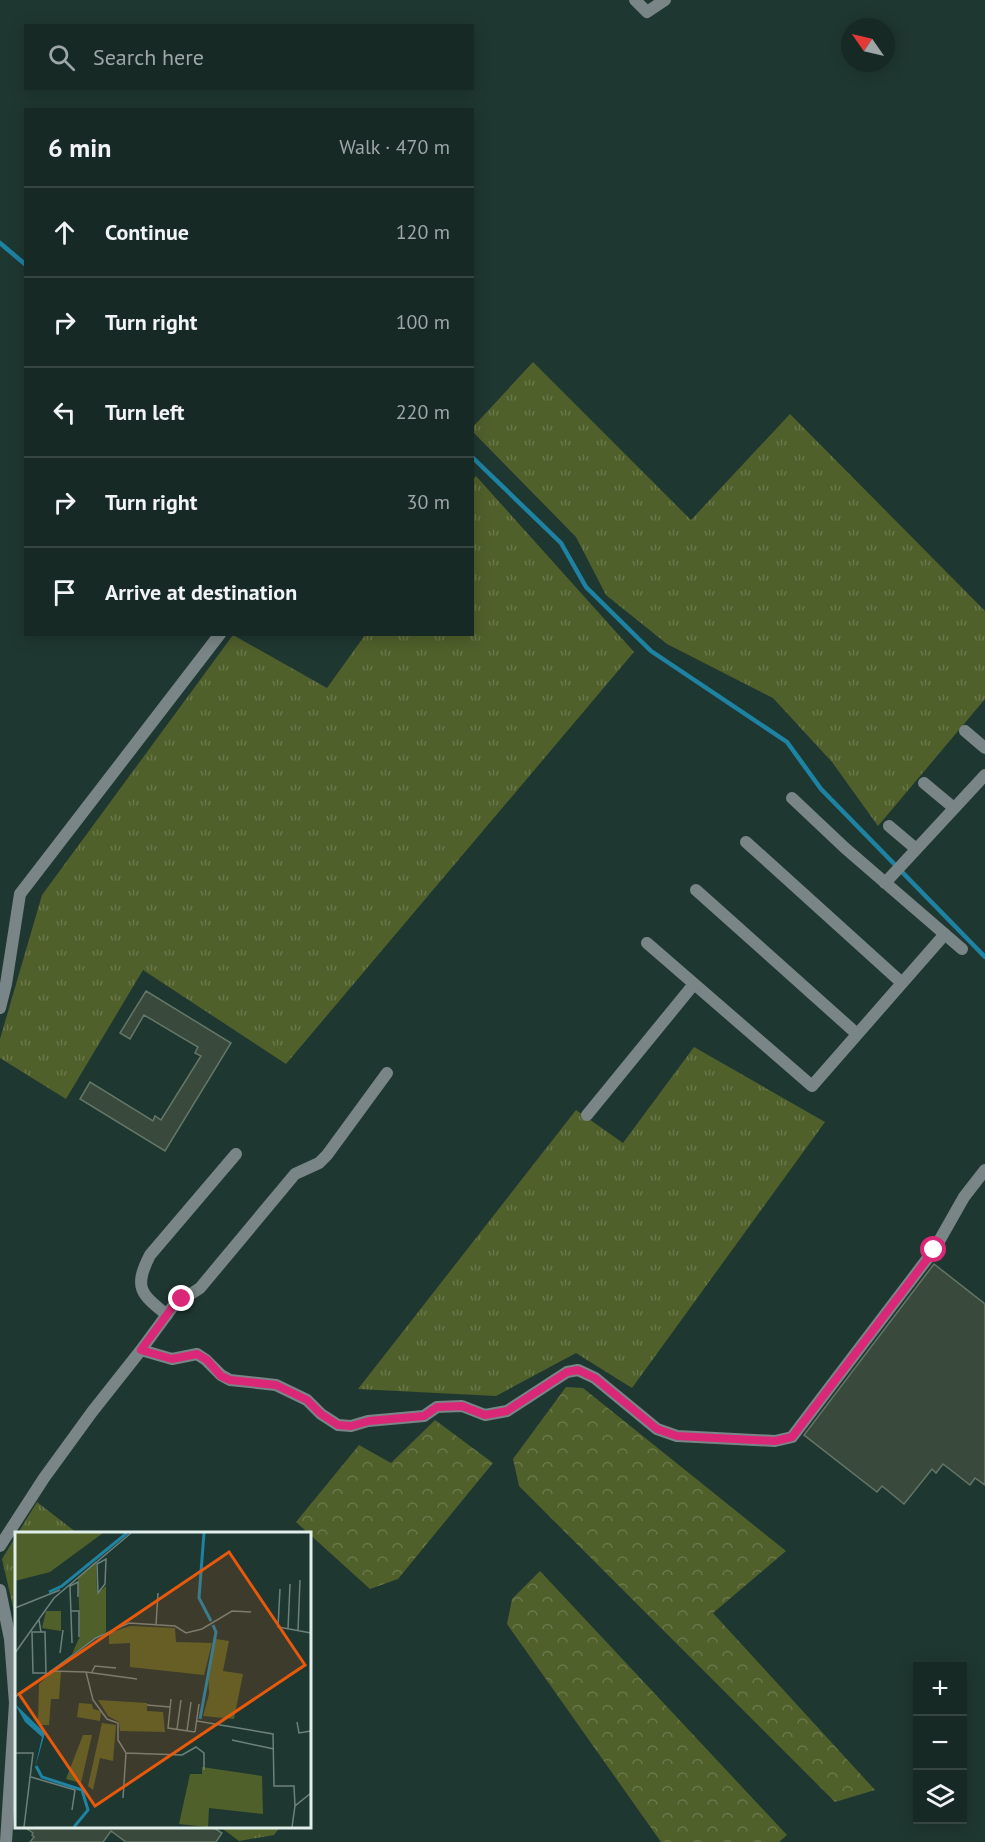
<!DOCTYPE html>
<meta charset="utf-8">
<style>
body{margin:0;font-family:"PT Sans",sans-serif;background:#20312d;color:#f1f3f6}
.controls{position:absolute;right:18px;bottom:18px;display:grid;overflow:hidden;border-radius:0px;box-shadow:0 3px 15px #0003}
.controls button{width:54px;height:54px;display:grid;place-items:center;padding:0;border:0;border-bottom:2px solid #364542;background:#172925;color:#f1f3f6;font:30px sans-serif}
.compass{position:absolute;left:841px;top:18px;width:54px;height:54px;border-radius:50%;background:#172925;box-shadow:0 3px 15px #0003;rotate:304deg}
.stop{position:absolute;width:18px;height:18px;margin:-14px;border:4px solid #db2777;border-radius:50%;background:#fff}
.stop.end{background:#db2777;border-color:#fff;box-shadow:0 2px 6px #0008}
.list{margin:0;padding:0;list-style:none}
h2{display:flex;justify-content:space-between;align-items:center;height:78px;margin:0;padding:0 24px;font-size:26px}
h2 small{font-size:20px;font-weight:400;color:#9ea6a7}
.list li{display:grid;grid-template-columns:39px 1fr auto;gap:18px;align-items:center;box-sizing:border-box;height:90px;padding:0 24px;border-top:2px solid #364542}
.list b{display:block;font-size:22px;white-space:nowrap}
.list em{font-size:20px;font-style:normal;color:#9ea6a7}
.icon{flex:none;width:33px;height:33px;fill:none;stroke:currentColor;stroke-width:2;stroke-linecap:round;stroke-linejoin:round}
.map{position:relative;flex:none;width:985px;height:1842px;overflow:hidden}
.search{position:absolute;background:#172925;box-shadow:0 3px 15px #0003;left:24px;top:24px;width:450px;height:66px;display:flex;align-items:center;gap:15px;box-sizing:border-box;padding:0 21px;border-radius:0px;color:#9ea6a7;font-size:22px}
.panel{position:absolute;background:#172925;box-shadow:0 3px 15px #0003;left:24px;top:108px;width:450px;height:528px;border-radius:0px}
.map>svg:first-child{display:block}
</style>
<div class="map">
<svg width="985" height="1842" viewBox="0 0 985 1842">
<defs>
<pattern id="grass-tufts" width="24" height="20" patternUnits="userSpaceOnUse" patternTransform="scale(1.5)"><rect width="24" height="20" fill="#50602b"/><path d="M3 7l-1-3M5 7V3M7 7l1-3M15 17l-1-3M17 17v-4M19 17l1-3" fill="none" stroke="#69774a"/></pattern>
<pattern id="forest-crowns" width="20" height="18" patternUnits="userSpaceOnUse" patternTransform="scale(1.5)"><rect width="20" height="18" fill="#50602b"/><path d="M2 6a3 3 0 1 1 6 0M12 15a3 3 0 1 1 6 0" fill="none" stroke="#69774a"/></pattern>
</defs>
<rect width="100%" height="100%" fill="#1f3731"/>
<path fill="url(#grass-tufts)" d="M 533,362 L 691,520 L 790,414 L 985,611 L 985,699 L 878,826 L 832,762 L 773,698 L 667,644 L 606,595 L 576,537 L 473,432 L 472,428 Z
M 476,476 L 634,652 L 286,1064 L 143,970 L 66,1099 L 0,1058 L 0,1039 L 42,895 L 233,635 L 327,688 L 365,635 L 472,634 L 472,481 Z
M 694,1047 L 825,1122 L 632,1388 L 576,1353 L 496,1396 L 358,1389 L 576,1110 L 623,1143 Z
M 37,1502 L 77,1533 L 18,1533 Z
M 16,1536 L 16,1620 L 2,1559 Z
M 219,1826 L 281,1826 L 274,1835 L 239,1841 Z"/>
<path fill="url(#forest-crowns)" d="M 566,1387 L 583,1388 L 786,1551 L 713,1613 L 875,1790 L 835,1802 L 519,1486 L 513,1459 Z
M 435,1420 L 493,1463 L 398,1579 L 370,1589 L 296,1522 L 359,1445 L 391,1463 Z
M 540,1571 L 787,1835 L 779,1842 L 661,1842 L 507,1624 L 512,1599 Z"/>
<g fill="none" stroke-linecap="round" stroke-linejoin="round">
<path stroke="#1e82a3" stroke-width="4.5" d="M 0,243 L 26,265
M 472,457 L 561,543 L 586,587 L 651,651 L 787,742 L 821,789 L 985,957"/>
</g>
<path fill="#394a3c" stroke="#647767" stroke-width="1.5" d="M 146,991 L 231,1043 L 165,1151 L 80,1099 L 90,1082 L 153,1121 L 155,1116 L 161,1120 L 201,1056 L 195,1053 L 198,1047 L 144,1015 L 130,1039 L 120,1033 Z
M 934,1264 L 985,1304 L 985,1485 L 975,1478 L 970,1485 L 943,1464 L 936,1473 L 932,1469 L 904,1504 L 882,1486 L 877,1492 L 804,1435 Z
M 23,1826 L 211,1826 L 222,1833 L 216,1842 L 126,1842 L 111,1831 L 103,1842 L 30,1842 L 34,1837 L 32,1835 L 33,1833 Z"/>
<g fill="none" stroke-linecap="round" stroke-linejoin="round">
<path stroke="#798586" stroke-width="12" d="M 635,0 L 647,12 L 665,0
M 965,731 L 985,748
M 924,783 L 954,808
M 792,798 L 845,848 L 962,949
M 889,826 L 915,848
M 746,842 L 902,983
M 885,883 L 985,775
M 696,890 L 857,1034
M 647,943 L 812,1086 L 945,934
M 0,1008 L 6,984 L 20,894 L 220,634
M 587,1115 L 694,984
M 167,1315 C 141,1294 133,1288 150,1255 L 236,1154
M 141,1350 L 174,1305 L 200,1288 L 295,1174 L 319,1163 L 327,1155 L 387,1073
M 0,1546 L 44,1478 L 92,1412 L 141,1350 L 172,1359 L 197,1354 L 206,1360 L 221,1375 L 230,1380 L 276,1385 L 307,1400 L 321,1414 L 338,1425 L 351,1426 L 368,1421 L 424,1416 L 437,1407 L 462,1406 L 485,1415 L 507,1411 L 567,1372 L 578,1370 L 595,1378 L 657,1429 L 677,1436 L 775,1441 L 792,1437 L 934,1250 L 964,1197 L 985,1170
M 0,1590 L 10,1639 L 15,1703 L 6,1842"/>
</g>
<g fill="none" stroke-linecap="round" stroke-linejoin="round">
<path stroke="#db2777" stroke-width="8" d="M 182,1299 L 174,1305 L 141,1350 L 172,1359 L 197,1354 L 207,1360 L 221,1376 L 230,1380 L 276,1385 L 307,1400 L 321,1414 L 338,1425 L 351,1426 L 369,1421 L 424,1416 L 437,1407 L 462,1406 L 485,1415 L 507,1411 L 567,1372 L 578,1370 L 595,1378 L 657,1429 L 677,1436 L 775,1441 L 792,1437 L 934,1250"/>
</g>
<g transform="translate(15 1532)">
<rect width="296" height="296" fill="#1f3731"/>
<path d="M 81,29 L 82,62 L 91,54 L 91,100 L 57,122 L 65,104 L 63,45 ZM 115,94 L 160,96 L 161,110 L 197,111 L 189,143 L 115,135 L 115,111 L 94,112 L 94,101 ZM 201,107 L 214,109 L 208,139 L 228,142 L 219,187 L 188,184 L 194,162 L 193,135 ZM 37,140 L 46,140 L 44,167 L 36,167 L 34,193 L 26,193 L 23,189 L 24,152 ZM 83,168 L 132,171 L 132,179 L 148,180 L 150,200 L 105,199 L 104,190 L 93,184 ZM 187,235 L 247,244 L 248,282 L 194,276 L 193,295 L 164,292 L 175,242 L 187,242 Z" fill="#50602b"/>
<path d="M 64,171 L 77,172 L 78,177 L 86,179 L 85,189 L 62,185 ZM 87,191 L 101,193 L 98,229 L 85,226 L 78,258 L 73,254 ZM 68,203 L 77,203 L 66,251 L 51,247 Z" fill="#50602b"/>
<path d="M 0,1 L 88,1 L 35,40 L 0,49 Z" fill="#50602b"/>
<path d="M 31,79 L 46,79 L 46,99 L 27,96 Z" fill="#50602b"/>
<path d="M 0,172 L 30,201 L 20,236 L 27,205 L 10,190 Z" fill="#1e82a3"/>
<path fill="none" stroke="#1e82a3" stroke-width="3" d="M 189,1 L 184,66 L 196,89M 34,60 L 47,54 L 112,1M 185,187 L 201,100 L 198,93M 21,234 L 27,245 L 67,258 L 73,278 L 59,295"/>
<path fill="none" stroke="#6d817b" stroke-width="1.5" d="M 91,27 L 90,52 L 83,61 L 82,32 ZM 265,57 L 263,95 L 296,101M 0,76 L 45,58M 56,79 L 64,79 L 64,105M 24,88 L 26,100 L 17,100 L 18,141 L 31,141 L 30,100 L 26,100M 141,93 L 143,61M 273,97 L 275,52M 283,99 L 285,48M 57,111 L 55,54 L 63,50 L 63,65M 0,121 L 39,66 L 116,1M 45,121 L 48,98M 36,139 L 81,106 L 114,91 L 160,94 L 171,101 L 187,97 L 217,79 L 236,80M 71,140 L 122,147M 77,140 L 80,134 L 101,136M 0,165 L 36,139 L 71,140 L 78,168 L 92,187 L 103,191 L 103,208 L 111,221 L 167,223 L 181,215 L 189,221 L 189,238M 156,167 L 153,196 L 180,200M 132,173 L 155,175M 182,189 L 258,202 L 259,254 L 279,254 L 280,274M 282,190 L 284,201 L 296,199M 162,197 L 166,168M 172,199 L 176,170M 180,200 L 184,172M 217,208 L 259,217M 0,221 L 18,221 L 9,295M 16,245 L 60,258 L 57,278M 108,266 L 111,221M 277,295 L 280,274 L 296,261"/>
<path fill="#e8590c" fill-opacity="0.15" stroke="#e8590c" stroke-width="3" d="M 214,20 L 290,133 L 80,274 L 4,162 Z"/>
<rect width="296" height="296" fill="none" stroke="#e1efeb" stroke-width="3"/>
</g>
</svg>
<div class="controls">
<button>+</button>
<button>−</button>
<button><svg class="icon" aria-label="layers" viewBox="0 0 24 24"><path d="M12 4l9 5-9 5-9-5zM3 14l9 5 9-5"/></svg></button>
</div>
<svg class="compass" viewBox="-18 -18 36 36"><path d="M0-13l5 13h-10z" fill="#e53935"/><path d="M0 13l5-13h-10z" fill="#9ea6a7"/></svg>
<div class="stop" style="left:934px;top:1250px"></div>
<div class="stop end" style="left:182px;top:1299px"></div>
<div class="search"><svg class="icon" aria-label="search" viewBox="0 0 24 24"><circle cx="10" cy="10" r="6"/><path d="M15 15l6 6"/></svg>Search here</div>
<section class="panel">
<h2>6 min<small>Walk · 470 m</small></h2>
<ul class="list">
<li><svg class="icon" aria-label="ahead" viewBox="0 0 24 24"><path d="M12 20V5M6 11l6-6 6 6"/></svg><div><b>Continue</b></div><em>120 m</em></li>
<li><svg class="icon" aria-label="right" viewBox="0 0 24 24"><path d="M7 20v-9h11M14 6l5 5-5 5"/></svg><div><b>Turn right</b></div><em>100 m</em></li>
<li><svg class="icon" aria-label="left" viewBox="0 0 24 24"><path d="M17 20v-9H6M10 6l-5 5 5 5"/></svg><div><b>Turn left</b></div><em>220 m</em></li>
<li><svg class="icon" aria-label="right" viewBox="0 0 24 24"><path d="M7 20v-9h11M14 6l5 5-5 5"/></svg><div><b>Turn right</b></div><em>30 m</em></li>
<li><svg class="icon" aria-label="arrive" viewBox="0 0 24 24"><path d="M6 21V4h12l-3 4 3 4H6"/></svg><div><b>Arrive at destination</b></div></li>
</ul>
</section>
</div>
